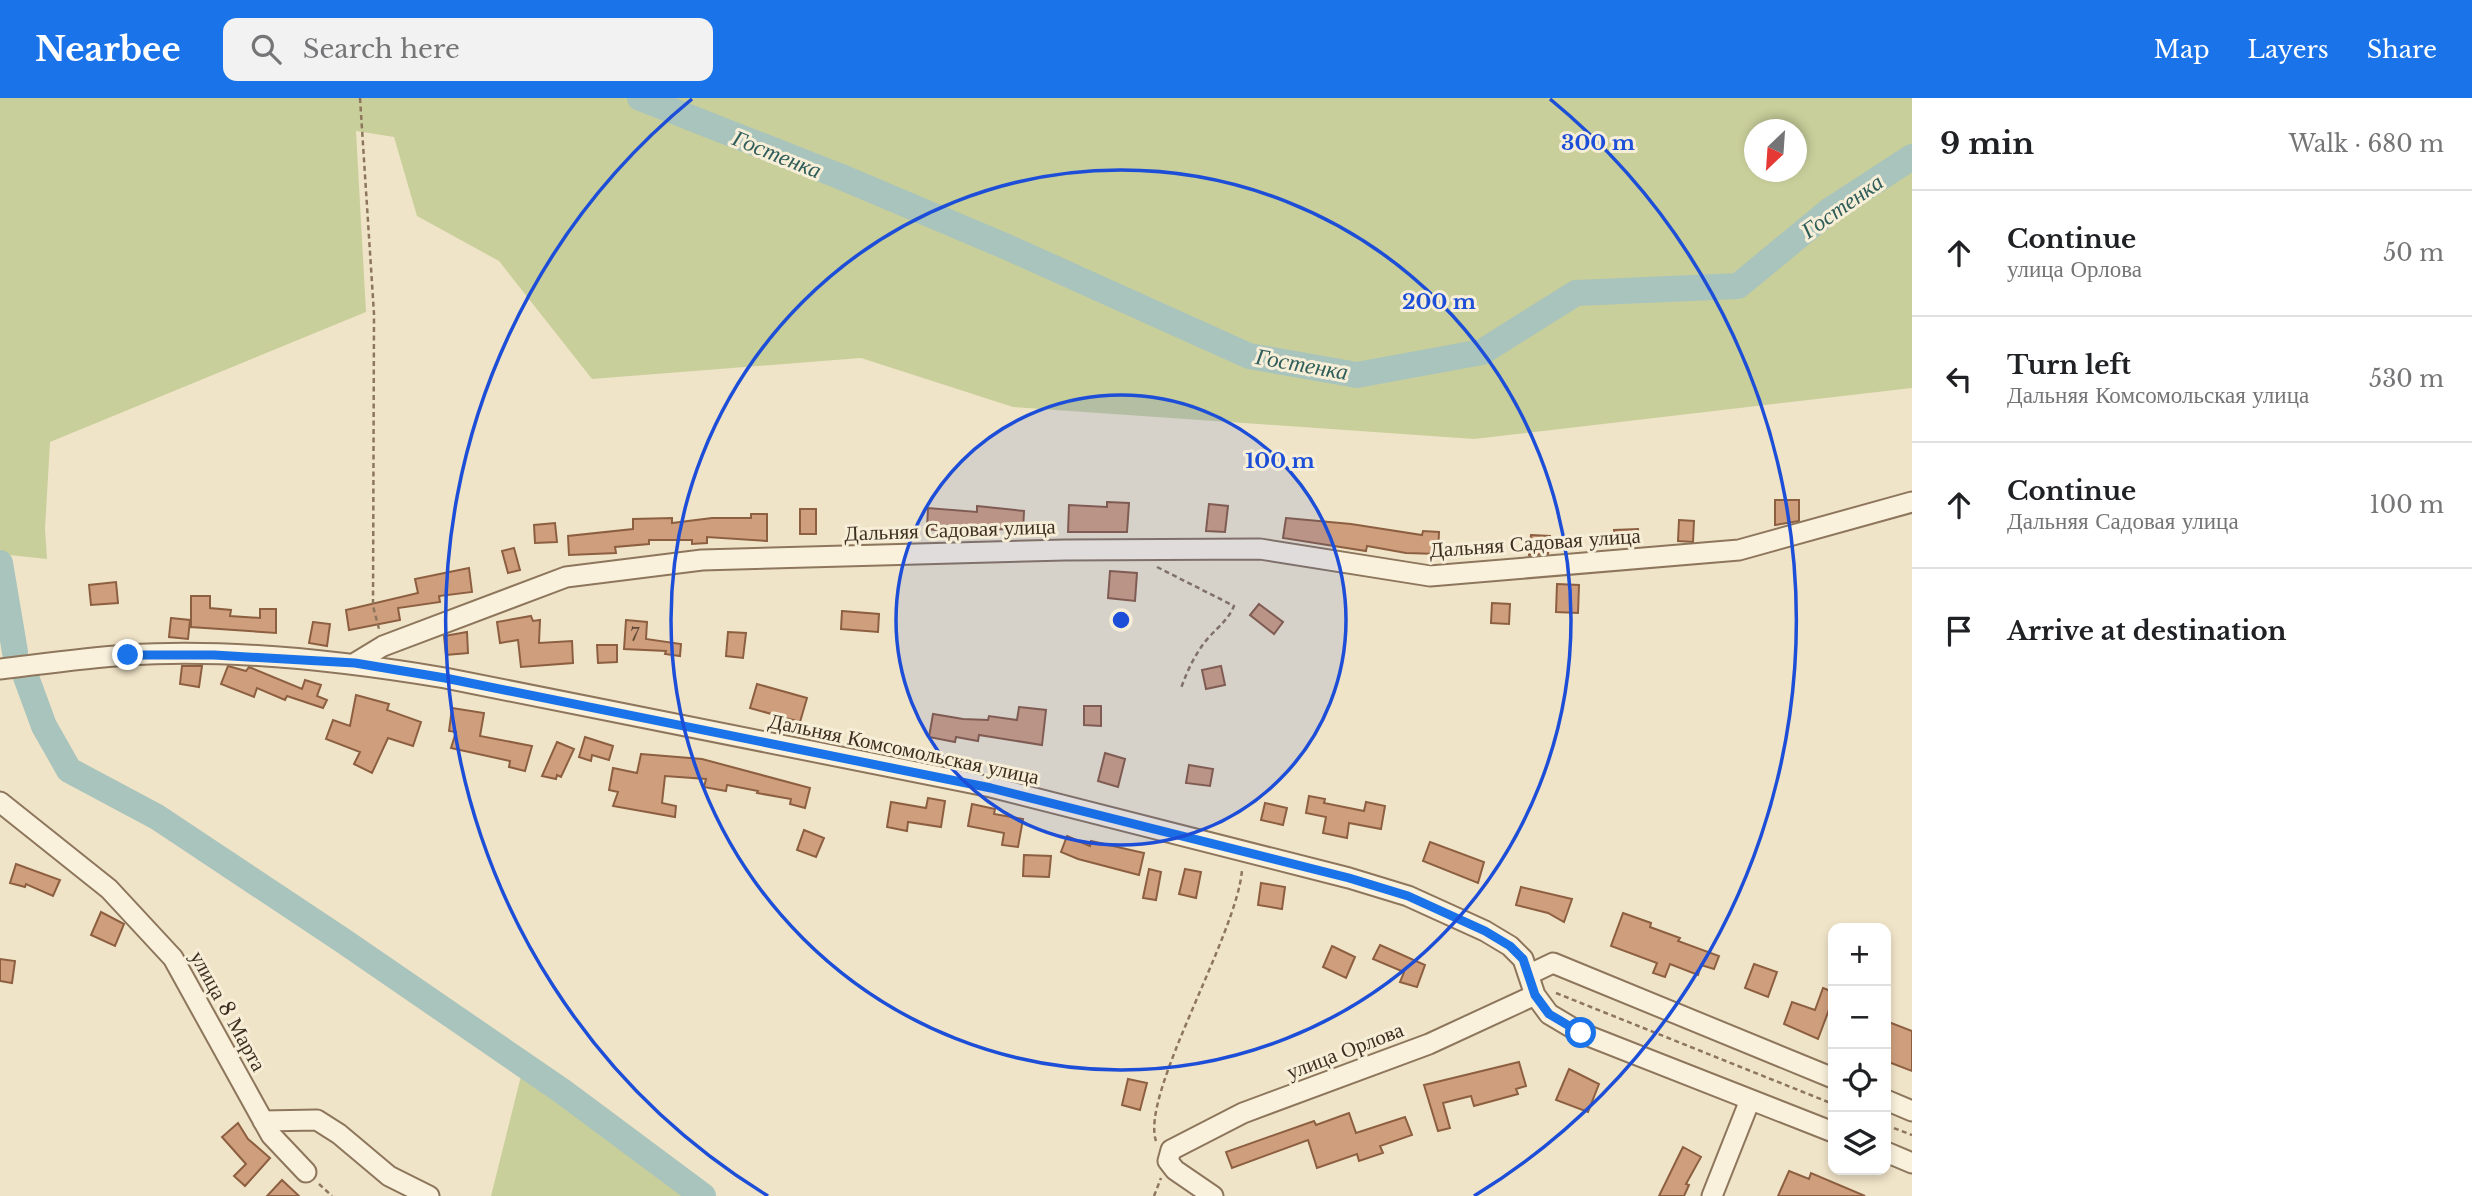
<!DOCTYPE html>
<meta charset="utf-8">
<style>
body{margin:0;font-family:"Libre Baskerville",serif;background:#f2f2f2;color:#202124}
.controls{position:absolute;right:21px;bottom:21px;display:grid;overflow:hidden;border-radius:14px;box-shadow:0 4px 10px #0003}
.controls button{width:63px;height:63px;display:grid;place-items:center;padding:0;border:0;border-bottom:2px solid #e0e0e0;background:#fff;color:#202124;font:35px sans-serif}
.compass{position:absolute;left:1744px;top:21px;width:63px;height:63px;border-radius:50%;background:#fff;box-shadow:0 4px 10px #0003;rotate:205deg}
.stop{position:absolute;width:21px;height:21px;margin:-16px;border:5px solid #1a73e8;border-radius:50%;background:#fff}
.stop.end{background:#1a73e8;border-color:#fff;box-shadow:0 2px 7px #0008}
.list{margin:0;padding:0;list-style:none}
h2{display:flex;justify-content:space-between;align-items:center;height:91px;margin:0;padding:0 28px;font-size:30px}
h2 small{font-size:23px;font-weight:400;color:#757577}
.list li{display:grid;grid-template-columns:46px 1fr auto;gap:21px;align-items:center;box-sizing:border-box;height:126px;padding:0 28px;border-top:2px solid #e0e0e0}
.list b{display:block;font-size:26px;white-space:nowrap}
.list p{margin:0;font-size:23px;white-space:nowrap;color:#757577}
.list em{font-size:23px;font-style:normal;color:#757577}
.icon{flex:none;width:38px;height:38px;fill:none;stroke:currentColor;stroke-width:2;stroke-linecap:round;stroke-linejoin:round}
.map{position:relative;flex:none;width:1912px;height:1098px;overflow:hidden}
header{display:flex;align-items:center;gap:42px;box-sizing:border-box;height:98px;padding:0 35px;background:#1a73e8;color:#fff}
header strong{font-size:33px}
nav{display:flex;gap:38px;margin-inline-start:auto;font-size:24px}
.search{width:490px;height:63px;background:#f2f2f2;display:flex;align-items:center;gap:18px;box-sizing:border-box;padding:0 24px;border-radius:14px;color:#757577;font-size:26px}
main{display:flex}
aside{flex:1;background:#fff}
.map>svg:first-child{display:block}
</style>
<header>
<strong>Nearbee</strong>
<div class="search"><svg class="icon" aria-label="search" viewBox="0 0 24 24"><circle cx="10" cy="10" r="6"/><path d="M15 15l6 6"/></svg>Search here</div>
<nav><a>Map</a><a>Layers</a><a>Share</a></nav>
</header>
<main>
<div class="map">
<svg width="1912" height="1098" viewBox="0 0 1912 1098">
<rect width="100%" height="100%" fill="#f0e4c8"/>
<path fill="#c9cf9b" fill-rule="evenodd" d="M 0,0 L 1912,0 L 1912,290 L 1474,341 L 1013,309 L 861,260 L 592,281 L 499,163 L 417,118 L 394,39 L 356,33 L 366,214 L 50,344 L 45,431 L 47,461 L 0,456 ZM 1755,32 L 1797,32 L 1797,74 L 1755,74 Z
M 523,970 L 695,1098 L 491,1098 Z"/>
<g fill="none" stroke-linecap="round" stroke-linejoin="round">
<path stroke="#a9c4bc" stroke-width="26" d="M 640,0 L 839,78 L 1007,149 L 1249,258 L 1357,277 L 1482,254 L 1576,195 L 1738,188 L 1829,113 L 1912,59
M 0,465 L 15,554
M 26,579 L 44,628 L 69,672 L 157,719 L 342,842 L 562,993 L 703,1098"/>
</g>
<path fill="#cf9f7d" stroke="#8d5f41" stroke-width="2" d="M 1775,402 L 1799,402 L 1799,423 L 1775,427 Z
M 1107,404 L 1129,405 L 1127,434 L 1068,434 L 1069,407 L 1107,409 Z
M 1209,406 L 1228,408 L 1225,434 L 1206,433 Z
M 977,408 L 1024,413 L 1023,432 L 994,431 L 994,438 L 927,431 L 928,410 L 977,414 Z
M 800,411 L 816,411 L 816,436 L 800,436 Z
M 751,416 L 767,416 L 767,443 L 707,439 L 707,445 L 692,446 L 692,442 L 649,442 L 649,446 L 615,449 L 616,455 L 569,457 L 568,438 L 633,431 L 633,421 L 672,420 L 672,425 L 712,420 L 751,420 Z
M 1286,420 L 1351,426 L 1422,437 L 1423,433 L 1439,434 L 1438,456 L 1406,455 L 1367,448 L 1366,453 L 1283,440 Z
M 1679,422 L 1694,423 L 1693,444 L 1678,443 Z
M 555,425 L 557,444 L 535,445 L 534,427 Z
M 1638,431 L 1639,446 L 1615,447 L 1614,432 Z
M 1531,437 L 1550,438 L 1548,456 L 1529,457 Z
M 514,450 L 520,472 L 508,475 L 502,453 Z
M 469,470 L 472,494 L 439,498 L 440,504 L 398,510 L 400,522 L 349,532 L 346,512 L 418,495 L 415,481 Z
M 1110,473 L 1137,475 L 1135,503 L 1108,500 Z
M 116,484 L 118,505 L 91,507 L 89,487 Z
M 1557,486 L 1579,487 L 1578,515 L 1556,514 Z
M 191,498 L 210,498 L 210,510 L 231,512 L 230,518 L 260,520 L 260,511 L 276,511 L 276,535 L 191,529 Z
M 1492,505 L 1510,506 L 1509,526 L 1491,525 Z
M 1259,506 L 1283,524 L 1274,536 L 1250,517 Z
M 842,513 L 879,516 L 878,534 L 841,531 Z
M 531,518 L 533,523 L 540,522 L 539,545 L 572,543 L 573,565 L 521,569 L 518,542 L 500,545 L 497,524 Z
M 171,520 L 190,522 L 188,541 L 169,539 Z
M 626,522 L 647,524 L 646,541 L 681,546 L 680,558 L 665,556 L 666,553 L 624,551 Z
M 313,524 L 330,526 L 327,548 L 309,545 Z
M 467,534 L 468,555 L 446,557 L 444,538 Z
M 728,534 L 746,535 L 743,560 L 726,558 Z
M 597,547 L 617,547 L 617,564 L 598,565 Z
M 182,568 L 202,568 L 199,589 L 180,586 Z
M 228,568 L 246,573 L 249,569 L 302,591 L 305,582 L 321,587 L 317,598 L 327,602 L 323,610 L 287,598 L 285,602 L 257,590 L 254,599 L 221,586 Z
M 1221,568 L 1225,587 L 1206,591 L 1202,572 Z
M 757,586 L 807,600 L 800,624 L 750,610 Z
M 356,597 L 389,606 L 387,612 L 421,624 L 413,648 L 388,640 L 372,675 L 354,666 L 360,654 L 326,641 L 333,622 L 350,628 Z
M 1084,608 L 1101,608 L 1101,628 L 1084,627 Z
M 1019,609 L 1046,612 L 1042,647 L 979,637 L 978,643 L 956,639 L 955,644 L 929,639 L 933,616 L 963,621 L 988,622 L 989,618 L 1017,622 Z
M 452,610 L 484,615 L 480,638 L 532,648 L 525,673 L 509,669 L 510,663 L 451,650 L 456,634 L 449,633 Z
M 585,639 L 613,648 L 609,662 L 592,657 L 591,663 L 579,659 Z
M 557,644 L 574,651 L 561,679 L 557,677 L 556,681 L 542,678 Z
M 1105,655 L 1125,661 L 1118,689 L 1098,683 Z
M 641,656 L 702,661 L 810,690 L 805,710 L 790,706 L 791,701 L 757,695 L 758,693 L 727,687 L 726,693 L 704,689 L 706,681 L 665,678 L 662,705 L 676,708 L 675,719 L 613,708 L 618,694 L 609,692 L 613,670 L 637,675 Z
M 1189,667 L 1213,671 L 1210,688 L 1186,685 Z
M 1309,698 L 1325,701 L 1324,705 L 1364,713 L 1366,704 L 1385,708 L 1381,731 L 1349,725 L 1347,740 L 1323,735 L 1326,719 L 1306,715 Z
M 928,700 L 945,703 L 941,729 L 908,724 L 907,733 L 887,729 L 891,704 L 926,710 Z
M 1265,705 L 1287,710 L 1283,727 L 1261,722 Z
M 972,706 L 995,711 L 994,716 L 1023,721 L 1018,749 L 1002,747 L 1004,735 L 968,728 Z
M 804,732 L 824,740 L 816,759 L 797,752 Z
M 1067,738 L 1090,748 L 1091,743 L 1144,755 L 1139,777 L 1078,761 L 1061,754 Z
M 1430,744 L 1484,764 L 1478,785 L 1423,763 Z
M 1024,757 L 1051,758 L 1049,779 L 1023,778 Z
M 16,766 L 60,782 L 53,798 L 26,786 L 25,789 L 10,785 Z
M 1149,771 L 1161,774 L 1156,802 L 1143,800 Z
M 1185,771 L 1201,774 L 1196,800 L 1179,796 Z
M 1261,785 L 1285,789 L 1282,811 L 1258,807 Z
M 1521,789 L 1572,801 L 1564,824 L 1548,815 L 1516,807 Z
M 101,814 L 124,826 L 115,848 L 91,837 Z
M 1623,815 L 1651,825 L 1650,829 L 1680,840 L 1678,843 L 1719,858 L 1714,871 L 1701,867 L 1698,877 L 1670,866 L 1665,879 L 1653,875 L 1657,865 L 1611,848 Z
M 1380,847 L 1425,867 L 1417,889 L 1400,884 L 1404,874 L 1373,861 Z
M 1332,848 L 1355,859 L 1346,880 L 1323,869 Z
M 0,861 L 15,863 L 12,885 L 0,883 Z
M 1754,866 L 1777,874 L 1768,899 L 1745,890 Z
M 1823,890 L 1833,894 L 1833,901 L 1818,941 L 1784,926 L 1792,904 L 1815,912 Z
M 1886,923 L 1912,933 L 1912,973 L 1886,963 Z
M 1519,964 L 1526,988 L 1516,991 L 1518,996 L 1474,1008 L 1471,998 L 1443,1005 L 1450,1030 L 1438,1033 L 1424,987 Z
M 1569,971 L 1599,986 L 1588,1014 L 1556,1002 Z
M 1128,981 L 1147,985 L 1140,1012 L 1122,1007 Z
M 1349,1015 L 1356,1035 L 1405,1019 L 1412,1037 L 1380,1048 L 1383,1055 L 1359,1063 L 1357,1056 L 1317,1070 L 1308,1042 L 1232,1070 L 1226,1054 L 1314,1023 L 1316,1027 Z
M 238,1025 L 248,1041 L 270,1060 L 245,1088 L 234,1078 L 246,1066 L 222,1039 Z
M 1683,1049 L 1701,1059 L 1686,1086 L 1689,1087 L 1684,1098 L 1659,1098 Z
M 1789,1073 L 1809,1081 L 1811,1075 L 1865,1098 L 1778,1098 Z
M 282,1082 L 299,1098 L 267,1098 Z"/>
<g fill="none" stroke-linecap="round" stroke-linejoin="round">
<defs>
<path id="minor" d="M 355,565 L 383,548 L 566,479 L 702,462 L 1065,452 L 1260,451 L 1430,478 L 1739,452 L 1912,404
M 0,571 C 42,566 85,560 127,557 C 231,550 343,563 445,580 L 991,689 L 1349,780 L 1408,798 L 1485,833 L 1510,848 L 1523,861 L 1535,897 L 1549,916 L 1581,935 L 1833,1034
M 0,704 L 109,791 L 173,860 L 271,1037 L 306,1074
M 1530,876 L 1553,865 L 1833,980
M 1886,1002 L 1912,1013
M 263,1023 L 317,1022 L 339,1036 L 389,1078 L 429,1098
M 1886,1054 L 1912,1065
M 1213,1098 L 1175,1072 L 1168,1063 L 1171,1052 L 1243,1015 L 1429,946 L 1535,897
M 1712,1098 L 1750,1002"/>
</defs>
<use href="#minor" stroke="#8d765c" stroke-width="23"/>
<path stroke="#8d765c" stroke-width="2.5" stroke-dasharray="5 3.5" stroke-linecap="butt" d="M 360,0 L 374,216 L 373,508 L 379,531
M 1157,469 L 1234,508 C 1228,522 1219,528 1209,539 C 1196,554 1188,571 1181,590
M 1556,895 L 1833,1006
M 1886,1027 L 1912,1037
M 1156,1043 C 1140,996 1237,837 1242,772
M 319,1086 L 332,1098
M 1154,1098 L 1161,1080"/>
<use href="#minor" stroke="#faf1dc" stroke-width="19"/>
</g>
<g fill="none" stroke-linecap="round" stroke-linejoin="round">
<path stroke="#1a73e8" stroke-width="9" d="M 128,557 L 214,557 L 355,565 L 445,580 L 991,690 L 1349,780 L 1408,798 L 1485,833 L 1510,848 L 1523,861 L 1535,897 L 1549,916 L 1581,935"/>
</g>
<circle cx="1121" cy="522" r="225" fill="#1d4ed8" fill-opacity=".12"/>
<g fill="none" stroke="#1d4ed8" stroke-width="3.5">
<circle cx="1121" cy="522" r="225"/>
<circle cx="1121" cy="522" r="450"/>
<path d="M768 1098A675 675 0 0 1 692 1M1550 1A675 675 0 0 1 1474 1098"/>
</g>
<g text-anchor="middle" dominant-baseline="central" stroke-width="6" stroke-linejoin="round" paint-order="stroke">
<g font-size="18" fill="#624a37">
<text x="635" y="537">7</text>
</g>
<g font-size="21" fill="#3d2e20" stroke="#f7eed8">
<text transform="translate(950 432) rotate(-2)">Дальняя Садовая улица</text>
<text transform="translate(1535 445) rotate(-4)">Дальняя Садовая улица</text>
<text transform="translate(904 651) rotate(12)">Дальняя Комсомольская улица</text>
<text transform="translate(228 913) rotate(61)">улица 8 Марта</text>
<text transform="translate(1345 953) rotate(-21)">улица Орлова</text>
</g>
<g font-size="23" font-style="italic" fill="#2f5d5a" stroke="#f7eed8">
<text transform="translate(777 56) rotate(22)">Гостенка</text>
<text transform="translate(1842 108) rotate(-35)">Гостенка</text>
<text transform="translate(1302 266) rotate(10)">Гостенка</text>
</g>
</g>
<circle cx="1121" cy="522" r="10" fill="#1d4ed8" stroke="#f7eed8" stroke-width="3.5"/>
<g font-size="21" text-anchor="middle" font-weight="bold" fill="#1d4ed8" stroke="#f7eed8" stroke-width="6" stroke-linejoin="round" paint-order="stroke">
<text x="1598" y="52">300 m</text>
<text x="1439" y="211">200 m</text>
<text x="1280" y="370">100 m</text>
</g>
</svg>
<div class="controls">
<button>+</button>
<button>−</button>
<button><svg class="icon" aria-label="locate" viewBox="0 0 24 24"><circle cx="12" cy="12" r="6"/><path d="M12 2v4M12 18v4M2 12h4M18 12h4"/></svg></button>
<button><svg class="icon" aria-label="layers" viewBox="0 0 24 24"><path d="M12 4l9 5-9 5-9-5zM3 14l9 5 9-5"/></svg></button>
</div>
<svg class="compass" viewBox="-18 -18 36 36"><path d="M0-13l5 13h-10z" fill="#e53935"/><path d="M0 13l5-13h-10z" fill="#757577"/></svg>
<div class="stop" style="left:1581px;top:935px"></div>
<div class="stop end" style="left:128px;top:557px"></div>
</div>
<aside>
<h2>9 min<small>Walk · 680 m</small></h2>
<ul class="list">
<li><svg class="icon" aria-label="ahead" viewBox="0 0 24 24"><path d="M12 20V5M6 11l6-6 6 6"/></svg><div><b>Continue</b><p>улица Орлова</p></div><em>50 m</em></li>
<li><svg class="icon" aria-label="left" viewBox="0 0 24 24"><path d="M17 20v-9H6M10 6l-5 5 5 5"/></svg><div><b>Turn left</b><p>Дальняя Комсомольская улица</p></div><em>530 m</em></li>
<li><svg class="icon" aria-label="ahead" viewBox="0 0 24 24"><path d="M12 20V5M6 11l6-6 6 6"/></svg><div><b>Continue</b><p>Дальняя Садовая улица</p></div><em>100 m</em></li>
<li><svg class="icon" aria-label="arrive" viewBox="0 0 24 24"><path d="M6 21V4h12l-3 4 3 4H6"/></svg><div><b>Arrive at destination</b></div></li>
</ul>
</aside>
</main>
